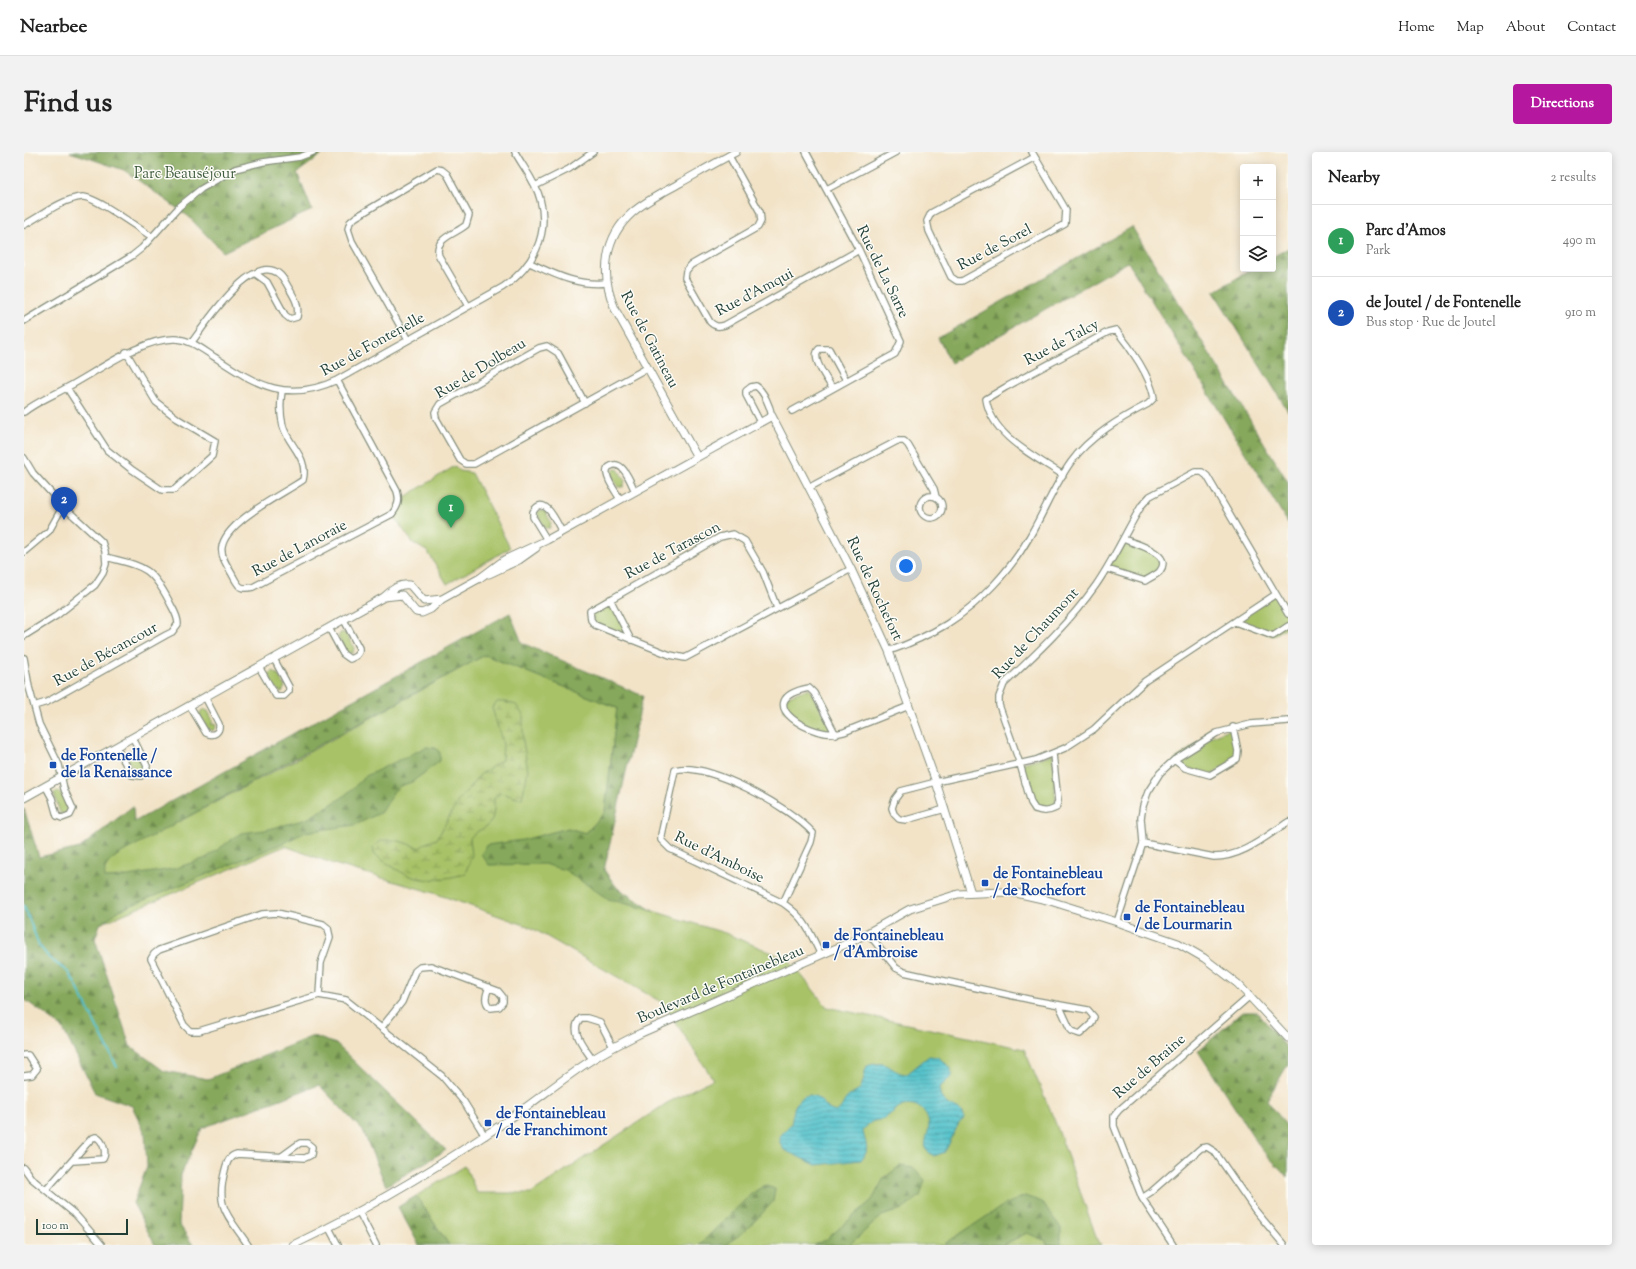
<!DOCTYPE html>
<meta charset="utf-8">
<style>
body{margin:0;font-family:"Sorts Mill Goudy",serif;background:#f2f2f2;color:#222}
.controls{position:absolute;right:12px;top:12px;display:grid;overflow:hidden;border-radius:4px;box-shadow:0 2px 10px #0003}
.controls button{width:36px;height:36px;display:grid;place-items:center;padding:0;border:0;border-bottom:1px solid #e0e0e0;background:#fff;color:#222;font:20px sans-serif}
.scale{position:absolute;left:12px;bottom:10px;width:92px;box-sizing:border-box;padding-left:4px;border:2px solid #1f3d34;border-top:0;font-size:11px;line-height:14px;white-space:nowrap;color:#1f3d34;-webkit-text-stroke:3px #fdfcf7;paint-order:stroke}
.you{position:absolute;left:882px;top:414px;width:14px;height:14px;margin:-10px;border:3px solid #fff;border-radius:50%;background:#1a73e8;box-shadow:0 0 0 6px #1a73e833}
.badge{display:grid;place-items:center;width:26px;height:26px;border-radius:50%;background:#b5179e;color:#fff;font-size:13px;font-weight:700}
.pin{position:absolute;translate:-50% -33px;filter:drop-shadow(0 1px 2px #0008)}
.pin::after{content:'';position:absolute;top:21px;width:14px;height:12px;background:inherit;clip-path:polygon(0 0,100% 0,50% 100%)}
.list{margin:0;padding:0;list-style:none}
h2{display:flex;justify-content:space-between;align-items:center;height:52px;margin:0;padding:0 16px;font-size:17px}
h2 small{font-size:13px;font-weight:400;color:#767676}
.list li{display:grid;grid-template-columns:26px 1fr auto;gap:12px;align-items:center;box-sizing:border-box;height:72px;padding:0 16px;border-top:1px solid #e0e0e0}
.list b{display:block;font-size:15px;white-space:nowrap}
.list p{margin:0;font-size:13px;white-space:nowrap;color:#767676}
.list em{font-size:13px;font-style:normal;color:#767676}
.icon{flex:none;width:22px;height:22px;fill:none;stroke:currentColor;stroke-width:2;stroke-linecap:round;stroke-linejoin:round}
.map{position:relative;flex:none;width:1264px;height:1093px;overflow:hidden;border-radius:4px}
header{display:flex;align-items:center;gap:24px;box-sizing:border-box;height:56px;padding:0 20px;background:#fff;border-bottom:1px solid #e0e0e0}
header strong{font-size:19px}
nav{display:flex;gap:22px;margin-inline-start:auto;font-size:14px}
.intro{display:flex;align-items:center;justify-content:space-between;box-sizing:border-box;height:96px;padding:0 24px}
h1{margin:0;font-size:28px}
.button{padding:10px 18px;border-radius:4px;background:#b5179e;color:#fff;font-size:14px;font-weight:700}
main{display:flex;gap:24px;padding:0 24px}
aside{flex:1;background:#fff;border-radius:4px;box-shadow:0 2px 10px #0003}
.map>svg:first-child{display:block}
</style>
<header>
<strong>Nearbee</strong>
<nav><a>Home</a><a>Map</a><a>About</a><a>Contact</a></nav>
</header>
<div class="intro"><h1>Find us</h1><a class="button">Directions</a></div>
<main>
<div class="map">
<svg width="1264" height="1093" viewBox="0 0 1264 1093">
<defs>
<pattern id="forest-firs" width="22" height="20" patternUnits="userSpaceOnUse"><rect width="22" height="20" fill="#86a85c"/><path d="M5 1l3.5 6h-7zM16 11l3.5 6h-7z" fill="#6d8a4d"/></pattern>
<pattern id="wetland-marsh" width="20" height="14" patternUnits="userSpaceOnUse"><rect width="20" height="14" fill="#a8c268"/><path d="M1 5h8M5 5V1M11 12h8M15 12V8" fill="none" stroke="#889f56"/></pattern>
<pattern id="water-rules" width="6" height="5" patternUnits="userSpaceOnUse"><rect width="6" height="5" fill="#54c2cb"/><path d="M0 2.5h6" fill="none" stroke="#459fa6"/></pattern>
</defs>
<rect width="100%" height="100%" fill="#fdfcf7"/>
<filter id="ink" filterUnits="userSpaceOnUse"><feTurbulence type="fractalNoise" baseFrequency=".025" numOctaves="2"/><feDisplacementMap in="SourceGraphic" scale="8" xChannelSelector="R" yChannelSelector="G"/><feConvolveMatrix kernelMatrix="1 2 1 2 8 2 1 2 1" color-interpolation-filters="sRGB"/></filter>
<filter id="wash" filterUnits="userSpaceOnUse"><feTurbulence type="fractalNoise" baseFrequency=".012" numOctaves="4" result="noise"/><feDisplacementMap in="SourceGraphic" scale="16" xChannelSelector="R" yChannelSelector="G"/><feGaussianBlur stdDeviation="0.9" result="paint"/><feColorMatrix in="noise" values="0 0 0 0 0 0 0 0 0 0 0 0 0 0 0 0 0 1.4 0 .05"/><feComposite in="paint" operator="in"/></filter>
<g filter="url(#wash)">
<rect width="100%" height="100%" fill="#f2e3c7"/>
<path fill="#a8c268" stroke="#64804e" d="M 431,314 L 436,319 L 448,321 L 486,396 L 423,432 L 404,400 L 389,391 L 368,362 L 376,348 Z
M 590,317 L 594,317 L 601,329 L 599,335 L 594,335 L 587,323 Z
M 516,358 L 521,359 L 527,370 L 526,376 L 521,376 L 513,361 Z
M 1099,387 L 1131,399 L 1137,407 L 1136,419 L 1121,429 L 1083,417 Z
M 1252,442 L 1264,462 L 1264,474 L 1249,484 L 1211,470 Z
M 586,447 L 607,488 L 571,473 L 566,459 Z
M 317,480 L 322,482 L 330,496 L 329,501 L 322,500 L 314,485 Z
M 461,503 L 593,556 L 581,660 L 562,681 L 580,718 L 593,736 L 629,759 L 701,781 L 765,808 L 803,855 L 1000,897 L 1032,972 L 1072,1084 L 1077,1093 L 425,1093 L 392,1044 L 441,1014 L 453,1041 L 507,1041 L 643,951 L 689,927 L 639,851 L 506,775 L 410,741 L 313,713 L 261,694 L 76,772 L 0,752 L 271,608 Z
M 249,519 L 253,521 L 261,535 L 258,540 C 251,539 246,528 245,521 Z
M 785,536 L 812,583 L 792,580 L 760,558 L 762,545 Z
M 179,557 L 184,559 L 189,569 L 187,573 L 191,572 L 192,574 L 189,579 L 184,577 L 176,564 L 176,560 Z
M 1209,575 L 1213,607 L 1186,623 L 1161,616 L 1150,608 L 1179,588 Z
M 107,598 C 113,600 117,609 119,615 L 115,619 L 110,619 L 102,602 Z
M 1029,602 L 1032,656 L 1011,657 L 996,612 Z
M 33,639 C 38,641 43,651 44,658 L 41,662 L 36,661 L 30,642 L 31,640 L 33,640 Z"/>
<path fill="url(#forest-firs)" stroke="#527248" d="M 46,0 L 301,0 L 273,21 L 288,58 L 199,100 L 164,64 L 100,18 Z
M 1108,75 L 1264,330 L 1264,371 L 1104,110 L 927,211 L 914,186 Z
M 1264,96 L 1264,259 L 1190,140 L 1228,117 L 1249,117 L 1249,105 Z
M 486,461 L 498,491 L 619,544 L 580,718 L 593,736 L 629,759 L 584,747 L 541,718 L 520,712 L 465,713 L 457,702 L 463,693 L 499,688 L 544,676 L 562,681 L 581,660 L 593,556 L 461,503 L 97,701 C 87,708 79,712 81,726 L 97,725 L 149,717 L 182,706 L 217,681 L 241,678 L 283,667 L 319,645 L 342,624 L 402,595 L 412,596 L 416,601 L 416,609 L 388,630 L 376,634 L 369,640 L 367,646 L 356,661 L 331,673 L 281,680 L 262,690 L 96,758 L 76,772 L 71,787 L 106,894 L 140,919 L 184,927 L 289,884 L 312,892 L 422,998 L 362,1034 L 339,979 L 295,933 L 178,976 L 157,1023 L 155,1072 L 169,1093 L 131,1093 L 109,1051 L 123,1015 L 121,981 L 108,954 L 71,941 L 38,875 L 0,847 L 0,657 L 15,705 L 56,696 L 109,654 L 110,670 Z
M 1218,860 L 1233,860 L 1264,897 L 1264,912 L 1243,948 L 1264,976 L 1264,1025 L 1238,998 L 1174,899 Z
M 876,1014 L 889,1016 L 901,1028 L 896,1044 L 881,1056 L 858,1064 L 825,1093 L 790,1093 L 803,1087 L 848,1048 L 860,1026 Z
M 741,1033 L 751,1037 L 749,1050 L 720,1080 L 701,1093 L 675,1093 L 727,1042 Z
M 392,1044 L 425,1093 L 395,1093 L 374,1055 Z
M 1001,1044 L 1018,1050 L 1037,1076 L 1037,1093 L 1023,1093 L 1022,1089 L 1003,1081 L 979,1093 L 919,1093 L 980,1053 Z"/>
<path fill="url(#wetland-marsh)" stroke="#64804e" d="M 473,550 L 481,550 L 492,553 L 499,563 L 499,589 L 504,619 L 498,646 C 491,647 484,642 476,641 L 470,646 C 470,658 471,670 460,676 C 454,679 450,681 446,686 L 448,703 L 441,722 C 396,733 386,728 350,702 L 349,695 C 363,681 379,691 396,696 L 402,691 L 413,687 L 434,649 L 457,622 L 478,608 L 479,592 L 468,556 Z"/>
<path fill="url(#water-rules)" stroke="#3a8080" d="M 905,904 L 914,905 L 927,916 L 927,925 L 915,936 C 918,956 926,950 939,961 L 940,967 L 935,971 L 921,1000 L 910,1004 L 902,998 C 899,987 908,977 904,967 C 901,956 888,949 877,954 C 872,956 868,962 862,965 C 852,971 847,966 839,979 C 841,991 847,998 837,1008 L 792,1013 L 760,998 L 756,991 L 756,984 L 767,972 L 771,952 L 780,944 L 786,943 L 793,945 L 806,958 L 812,960 C 820,955 818,950 824,945 C 828,941 834,941 837,935 C 840,929 840,920 843,914 C 867,906 865,921 883,922 Z"/>
<g fill="none" stroke-linecap="round" stroke-linejoin="round">
<path stroke="#54c2cb" stroke-width="2" d="M 0,754 L 15,793 L 25,806 L 44,820 L 52,833 L 93,915"/>
</g>
</g>
<g filter="url(#ink)">
<g fill="none" stroke-linecap="round" stroke-linejoin="round">
<defs>
<path id="minor" d="M 1008,0 L 1042,58 L 1041,72 L 938,129 L 933,129 L 927,125 L 905,79 L 903,69 L 907,61 L 1011,5
M 705,4 L 736,60 L 737,69 L 734,75 L 667,113 L 662,119 L 661,126 L 686,170 C 691,175 695,175 701,173 L 835,98
M 511,34 L 545,17 L 569,0
M 803,37 L 872,0
M 0,73 C 17,64 38,47 58,45 C 70,43 115,77 128,85
M 506,111 C 532,123 553,134 583,131
M 0,169 L 108,104 L 118,96 L 156,54 L 177,37 L 211,17 L 239,10 L 276,5 L 289,0
M 384,188 L 328,89 L 324,77 L 326,70 L 332,65 L 413,17 L 418,18 L 423,22 L 445,63 L 442,73 C 432,82 409,86 415,104 L 444,154
M 168,190 C 182,171 238,85 262,131 C 269,144 276,151 273,165 L 266,167 L 261,163 L 243,130 L 232,122
M 43,236 L 83,298 L 107,317 L 138,338 L 150,338 L 188,304 L 191,289 L 154,267 L 132,250 L 102,200
M 808,236 C 803,226 786,206 795,197 L 805,197 L 822,228
M 258,239 C 256,251 256,262 259,274 C 264,293 285,305 279,328 C 259,342 202,369 198,395 C 196,405 205,416 209,424 C 215,435 216,438 229,435 L 368,362 C 374,354 376,349 373,339 L 313,228
M 561,251 L 534,201 L 523,194 L 515,196 L 416,252 L 411,260 L 412,266 L 436,308 L 442,312 L 450,312 L 623,216
M 768,259 L 871,202 L 877,189 L 835,98 L 782,0
M 0,260 C 12,250 28,244 42,236 C 71,221 119,185 152,187 C 168,188 179,198 192,206 C 234,234 264,251 313,228 L 479,135 C 509,115 526,83 516,47 C 512,30 499,15 491,0
M 736,270 L 722,243 L 722,239 L 727,235 L 732,234 C 740,239 746,255 748,264
M 0,306 L 9,321 L 39,354 L 78,390 L 81,399 L 82,412 L 79,421 L 71,433 L 32,464 L 0,484
M 786,335 L 873,289 L 880,289 L 884,293 L 910,337 L 912,345
M896 355a11 11 0 1 1 22 0a11 11 0 1 1-22 0Z
M 596,347 C 592,340 584,330 583,322 C 582,318 584,315 587,314 C 599,307 607,332 611,339
M 523,388 L 509,365 L 509,360 C 520,340 533,371 538,380
M 0,400 L 25,379 L 39,354
M 1083,417 L 1121,429 C 1125,426 1133,423 1136,419 C 1150,401 1109,391 1099,387
M 1252,442 L 1264,462
M 586,447 L 607,488
M 753,456 L 739,420 L 721,389 L 709,382 L 696,385 L 566,459 L 567,468 L 571,473 L 646,503 L 661,506 L 827,417
M 1211,470 L 1249,484 L 1264,474
M 305,476 L 319,502 L 326,507 L 332,504 L 335,500 L 335,496 L 320,468
M 865,499 C 885,492 905,483 923,472 C 956,451 987,418 1006,384 C 1020,360 1031,332 1047,310 C 1066,284 1097,266 1124,252 L 1130,246 C 1127,225 1106,195 1092,178 L 1084,180 L 982,235 L 962,247 C 968,285 1011,304 1039,323
M 0,506 L 5,535 L 15,572 L 35,613 L 40,637 L 49,657 L 46,663 L 38,666 L 33,664 L 28,646 L 22,635
M 235,515 L 252,544 L 260,544 L 265,539 L 265,535 L 250,507
M 10,554 L 23,550 L 142,483 L 148,480 L 154,472 C 154,463 148,456 145,449 C 126,413 119,415 82,405
M 166,554 L 182,581 C 190,585 196,580 195,572 L 181,545
M 812,583 L 790,541 L 785,536 C 723,548 790,590 820,580 L 885,554
M 92,595 L 108,623 L 117,624 L 122,619 L 123,614 L 109,586
M 1150,608 L 1161,616 L 1186,623 L 1213,607 L 1214,599 L 1209,575
M 921,657 L 882,668 L 875,667 L 870,662 L 868,656 L 871,647 L 877,639 L 912,630 L 1012,608 L 1041,596 L 1070,577 L 1121,529 L 1252,442 L 1183,324 L 1178,320 L 1171,320 L 1126,344 L 1118,353 C 1102,379 1090,407 1072,433 C 1046,470 1014,500 980,532 L 975,545 L 975,553 L 996,612 L 1007,651 L 1011,657 C 1019,660 1024,660 1032,656 L 1034,649 L 1029,602
M 1119,691 L 1190,705 C 1218,705 1241,685 1264,670
M 759,751 L 787,690 L 789,681 C 767,656 684,609 651,618 L 637,683 L 637,688 L 646,697 L 759,751 C 782,767 785,779 797,803
M 1093,770 L 1119,691 L 1117,666 L 1119,654 L 1124,640 L 1136,621 L 1150,608 L 1193,581 L 1227,572 L 1264,569
M 844,781 L 872,816 L 880,820 L 1008,848 L 1064,858 L 1070,865 L 1067,872 L 1056,882 L 1047,879 L 1035,853
M 295,843 L 297,811 L 306,785 L 304,776 L 299,772 L 253,761 L 238,762 L 135,798 L 130,802 L 127,807 L 160,873 L 166,879 L 175,879 L 295,843 L 322,848 L 418,924 L 440,950 L 461,984
M 358,875 L 378,850 L 391,819 L 396,815 L 407,814 L 474,839 L 479,845 L 479,850 L 475,855 L 467,856 C 459,850 462,843 465,835
M 0,903 L 4,903 L 13,917 L 8,923 L 0,924
M 568,907 C 561,896 544,878 557,866 L 563,866 L 576,870 L 589,895
M 0,1016 L 7,1026 L 52,1063 L 78,1093
M 22,1038 L 68,986 L 72,985 C 79,988 83,1001 79,1007 L 49,1009
M 1118,1046 L 1127,1040 L 1177,996 L 1183,995 L 1191,1000 L 1231,1058 L 1260,1093
M 335,1060 L 352,1093
M 305,1076 L 314,1093
M 224,1093 C 204,1063 191,1056 201,1018 C 203,1010 205,1004 213,1002 L 281,1006 L 287,1003 L 288,995 L 283,991 L 276,991 L 258,1004
M 1149,1093 L 1118,1046 L 1090,974 L 1090,964 L 1095,958 L 1226,844"/>
<path id="tertiary" d="M 673,305 L 591,157 C 576,123 580,85 609,60 C 623,48 640,40 656,31 C 674,21 693,10 712,0
M 465,422 L 495,408 L 512,396
M 360,445 L 378,443 L 392,460 L 398,461 L 407,457 L 418,447 L 456,426 L 480,408 L 523,388 L 748,264 L 827,417 L 865,499 L 912,630 L 947,741
M 0,646 L 360,445 C 368,438 375,431 386,433 L 400,449 L 418,447
M 269,1093 C 336,1061 401,1023 463,982 C 500,959 533,930 569,907 C 585,897 601,889 617,881 L 829,789 L 886,757 L 934,742 L 978,740 L 992,741 L 1023,748 L 1093,770 L 1154,791 L 1180,806 L 1214,832 L 1264,886"/>
</defs>
<use href="#minor" stroke="#88907e" stroke-width="8"/>
<use href="#tertiary" stroke="#88907e" stroke-width="9"/>
<use href="#minor" stroke="#fff" stroke-width="5.5"/>
<use href="#tertiary" stroke="#fff" stroke-width="7"/>
</g>
</g>
<g fill="#1a4fb4" stroke="#fdfcf7" stroke-width="1.5">
<rect x="25" y="609" width="8" height="8" rx="2"/>
<rect x="957" y="727" width="8" height="8" rx="2"/>
<rect x="1099" y="761" width="8" height="8" rx="2"/>
<rect x="798" y="789" width="8" height="8" rx="2"/>
<rect x="460" y="967" width="8" height="8" rx="2"/>
</g>
<g text-anchor="middle" dominant-baseline="central" stroke-width="3" stroke-linejoin="round" paint-order="stroke">
<g font-size="15" fill="#415e41" stroke="#fdfcf7">
<text x="161" y="22">Parc Beauséjour</text>
</g>
<g font-size="15" fill="#1f3d34" stroke="#fdfcf7">
<text transform="translate(971 96) rotate(-28)">Rue de Sorel</text>
<text transform="translate(858 120) rotate(64)">Rue de La Sarre</text>
<text transform="translate(731 141) rotate(-28)">Rue d'Amqui</text>
<text transform="translate(625 188) rotate(62)">Rue de Gatineau</text>
<text transform="translate(1038 191) rotate(-28)">Rue de Talcy</text>
<text transform="translate(349 193) rotate(-29)">Rue de Fontenelle</text>
<text transform="translate(457 217) rotate(-31)">Rue de Dolbeau</text>
<text transform="translate(276 397) rotate(-28)">Rue de Lanoraie</text>
<text transform="translate(649 399) rotate(-28)">Rue de Tarascon</text>
<text transform="translate(850 437) rotate(65)">Rue de Rochefort</text>
<text transform="translate(1012 482) rotate(-47)">Rue de Chaumont</text>
<text transform="translate(82 503) rotate(-29)">Rue de Bécancour</text>
<text transform="translate(695 706) rotate(26)">Rue d'Amboise</text>
<text transform="translate(697 833) rotate(-23)">Boulevard de Fontainebleau</text>
<text transform="translate(1126 915) rotate(-41)">Rue de Braine</text>
</g>
<g font-size="15" font-weight="bold" fill="#164399" stroke="#fdfcf7" text-anchor="start">
<text x="37" y="604">de Fontenelle /<tspan x="37" dy="17">de la Renaissance</tspan></text>
<text x="969" y="722">de Fontainebleau<tspan x="969" dy="17">/ de Rochefort</tspan></text>
<text x="1111" y="756">de Fontainebleau<tspan x="1111" dy="17">/ de Lourmarin</tspan></text>
<text x="810" y="784">de Fontainebleau<tspan x="810" dy="17">/ d'Ambroise</tspan></text>
<text x="472" y="962">de Fontainebleau<tspan x="472" dy="17">/ de Franchimont</tspan></text>
</g>
</g>
</svg>
<div class="controls">
<button>+</button>
<button>−</button>
<button><svg class="icon" aria-label="layers" viewBox="0 0 24 24"><path d="M12 4l9 5-9 5-9-5zM3 14l9 5 9-5"/></svg></button>
</div>
<div class="scale">100 m</div>
<div class="you"></div>
<div class="pin badge" style="left:427px;top:376px;background:#2e9e5b">1</div>
<div class="pin badge" style="left:40px;top:368px;background:#1a4fb4">2</div>
</div>
<aside>
<h2>Nearby<small>2 results</small></h2>
<ul class="list">
<li><span class="badge" style="background:#2e9e5b">1</span><div><b>Parc d'Amos</b><p>Park</p></div><em>490 m</em></li>
<li><span class="badge" style="background:#1a4fb4">2</span><div><b>de Joutel / de Fontenelle</b><p>Bus stop · Rue de Joutel</p></div><em>910 m</em></li>
</ul>
</aside>
</main>
